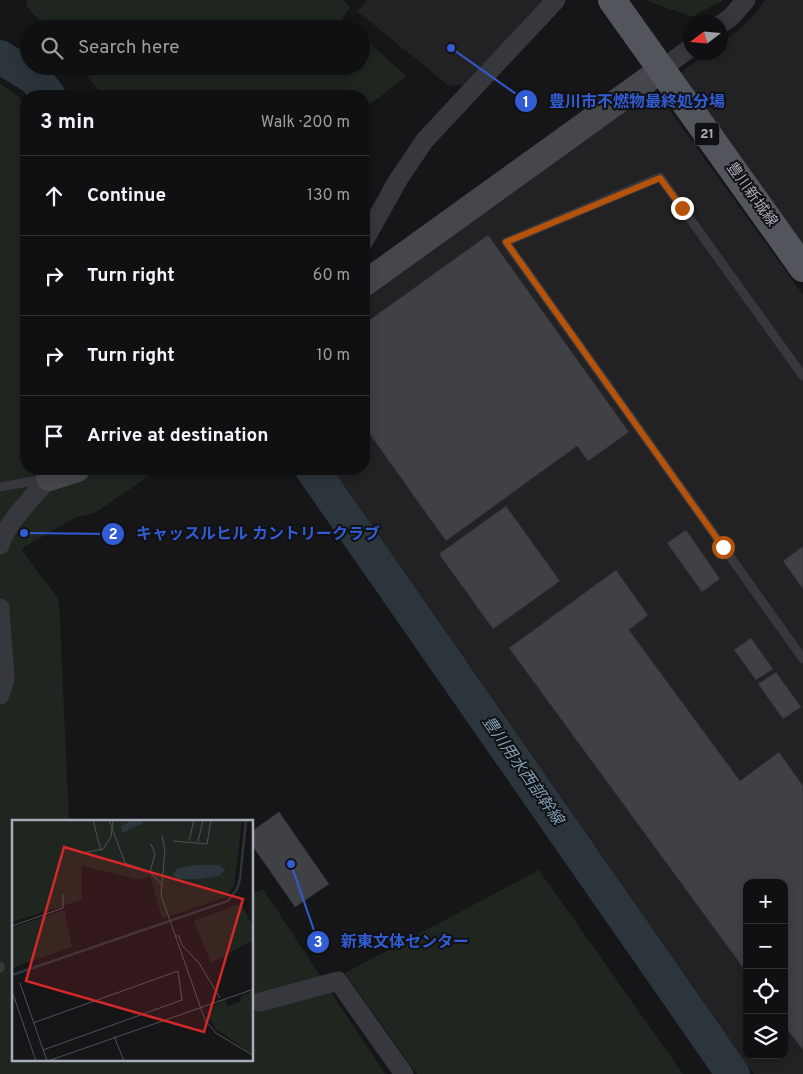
<!DOCTYPE html>
<meta charset="utf-8">
<style>
body{margin:0;font-family:Overpass,"Noto Sans JP",sans-serif;background:#1e1e20;color:#f1f3f6}
.controls{position:absolute;right:15px;bottom:15px;display:grid;overflow:hidden;border-radius:10px;box-shadow:0 2px 12px #0003}
.controls button{width:45px;height:45px;display:grid;place-items:center;padding:0;border:0;border-bottom:1px solid #303032;background:#101012;color:#f1f3f6;font:25px sans-serif}
.compass{position:absolute;left:683px;top:15px;width:45px;height:45px;border-radius:50%;background:#101012;box-shadow:0 2px 12px #0003;rotate:254deg}
.stop{position:absolute;width:15px;height:15px;margin:-11px;border:4px solid #b45309;border-radius:50%;background:#fff}
.stop.end{background:#b45309;border-color:#fff;box-shadow:0 1px 5px #0008}
.list{margin:0;padding:0;list-style:none}
h2{display:flex;justify-content:space-between;align-items:center;height:65px;margin:0;padding:0 20px;font-size:21px}
h2 small{font-size:16px;font-weight:400;color:#9c9d9f}
.list li{display:grid;grid-template-columns:32px 1fr auto;gap:15px;align-items:center;box-sizing:border-box;height:80px;padding:0 20px;border-top:1px solid #303032}
.list b{display:block;font-size:19px;white-space:nowrap}
.list em{font-size:16px;font-style:normal;color:#9c9d9f}
.icon{flex:none;width:28px;height:28px;fill:none;stroke:currentColor;stroke-width:2;stroke-linecap:round;stroke-linejoin:round}
.map{position:relative;flex:none;width:803px;height:1074px;overflow:hidden}
.search{position:absolute;background:#101012;box-shadow:0 2px 12px #0003;left:20px;top:20px;width:350px;height:55px;display:flex;align-items:center;gap:12px;box-sizing:border-box;padding:0 18px;border-radius:28px;color:#9c9d9f;font-size:19px}
.panel{position:absolute;background:#101012;box-shadow:0 2px 12px #0003;left:20px;top:90px;width:350px;height:385px;border-radius:20px}
.map>svg:first-child{display:block}
</style>
<div class="map">
<svg width="803" height="1074" viewBox="0 0 803 1074">
<rect width="100%" height="100%" fill="#161618"/>
<path fill="#222225" fill-rule="evenodd" d="M 364,0 L 544,0 L 467,84 L 449,86 L 357,11 L 366,2 Z
M 765,0 L 803,0 L 803,249 L 677,75 L 707,53 L 720,52 L 721,43 L 740,29 L 756,13 Z
M 654,89 L 803,295 L 803,1074 L 754,1074 L 333,469 L 364,469 L 364,300 ZM 747,883 L 784,883 L 784,1055 L 747,1055 Z"/>
<path fill="#1e261f" d="M 27,0 L 343,0 L 350,7 L 342,19 L 353,29 L 46,29 L 26,5 Z
M 645,0 L 723,0 L 692,17 Z
M 361,36 L 407,76 L 364,109 L 364,96 L 103,96 L 79,66 L 361,66 Z
M 0,84 L 19,97 L 26,108 L 26,469 L 159,469 L 95,513 L 76,517 L 21,549 L 59,600 L 69,821 L 14,822 L 14,1060 L 252,1060 L 253,893 L 263,889 L 385,1074 L 0,1074 Z
M 539,870 L 683,1074 L 417,1074 L 345,973 Z"/>
<g fill="none" stroke-linecap="round" stroke-linejoin="round">
<path stroke="#2c353c" stroke-width="34" d="M 0,57 L 35,78 L 49,96
M 312,469 L 733,1074"/>
</g>
<path fill="#404145" stroke="#303034" d="M 488,235 L 629,432 L 588,461 L 577,446 L 446,541 L 364,426 L 364,324 Z
M 506,506 L 560,581 L 493,629 L 439,554 Z
M 686,530 L 720,579 L 702,592 L 667,543 Z
M 803,546 L 803,589 L 783,561 Z
M 616,570 L 648,615 L 629,630 L 740,781 L 779,752 L 803,786 L 803,1050 L 784,1025 L 784,883 L 747,883 L 747,973 L 509,648 Z
M 751,638 L 773,669 L 756,680 L 734,650 Z
M 776,672 L 801,707 L 783,719 L 758,684 Z
M 279,812 L 329,884 L 295,907 L 252,845 L 252,831 Z"/>
<g fill="none" stroke-linecap="round" stroke-linejoin="round">
<path stroke="#37383d" stroke-width="9" d="M 803,376 L 660,177 L 506,242 L 803,659
M 0,487 L 44,479
M 0,966 L 0,968"/>
<path stroke="#37383d" stroke-width="19" d="M 720,25 L 731,17 L 746,0
M 661,70 L 690,48
M 364,241 L 398,180 L 425,140 L 556,0
M 0,545 C 8,520 33,498 49,478
M 0,608 L 5,679 L 0,695
M 260,1002 L 338,981 L 404,1074"/>
<path stroke="#45474d" stroke-width="26" d="M 364,284 L 661,70
M 49,478 L 77,469"/>
<path stroke="#53555c" stroke-width="28" d="M 612,0 L 803,268"/>
</g>
<g fill="none" stroke-linecap="round" stroke-linejoin="round">
<path stroke="#b45309" stroke-width="6" d="M 682,208 L 660,178 L 506,242 L 723,547"/>
</g>
<g text-anchor="middle" dominant-baseline="central" stroke-width="4" stroke-linejoin="round" paint-order="stroke">
<rect fill="#111113" stroke="#7b7e86" stroke-width="1" x="694.5" y="122.5" width="25" height="23" rx="4"/>
<g font-size="14" font-weight="bold" fill="#a8adb8">
<text x="707" y="134">21</text>
</g>
<g font-size="15" fill="#a8adb8" stroke="#111113">
<text transform="translate(751 195) rotate(54)">豊川新城線</text>
</g>
<g font-size="16" font-style="italic" fill="#7f9bb3" stroke="#111113">
<text transform="translate(522 771) rotate(55)">豊川用水西部幹線</text>
</g>
</g>
<g transform="translate(12 820)">
<rect width="241" height="241" fill="#161618"/>
<path d="M 0,0 L 230,0 L 222,66 L 214,77 L 150,99 L 138,56 L 128,60 L 70,46 L 70,80 L 0,102 ZM 229,83 L 241,107 L 241,120 L 199,143 L 182,101 ZM 52,90 L 60,127 L 0,148 L 0,108 ZM 241,171 L 241,235 L 203,208 L 195,193 L 212,178 L 216,186 L 228,182 L 229,176 Z" fill="#1e261f"/>
<path d="M 121,0 L 130,0 L 131,3 L 110,13 L 109,6 ZM 184,45 L 207,45 L 213,50 L 207,56 L 190,59 L 166,59 L 160,55 L 166,48 Z" fill="#2c353c"/>
<path fill="none" stroke="#2c353c" stroke-width="2.5" d="M 0,155 L 216,81 L 225,69 L 228,59 L 234,0"/>
<path fill="none" stroke="#505258" stroke-width="1" d="M 81,0 L 89,31M 97,0 L 113,43 L 138,52 L 149,64M 150,16 L 153,30 L 149,75 L 193,200 L 204,213 L 242,236M 161,21 L 195,24 L 199,0M 177,21 L 182,0M 186,22 L 191,0M 70,33 L 91,29 L 99,17 L 101,0M 138,52 L 143,34 L 139,24M 0,106 L 51,88 L 51,74M 163,116 L 167,116 L 170,125 L 187,143 L 208,178M 8,163 L 35,241M 0,171 L 24,241M 21,203 L 166,151 L 170,180 L 31,230M 102,216 L 112,241M 36,241 L 242,169"/>
<path fill="#d62828" fill-opacity="0.15" stroke="#d62828" stroke-width="2.5" d="M 52,27 L 231,79 L 192,212 L 14,161 Z"/>
<rect width="241" height="241" fill="none" stroke="#a8adb8" stroke-width="2.5"/>
</g>
<path fill="none" stroke="#325cd3" stroke-width="2" d="M451 48L526 101M24 533L113 534M291 864L318 942"/>
<g fill="#325cd3" stroke="#111113" stroke-width="2">
<circle cx="451" cy="48" r="5"/>
<circle cx="24" cy="533" r="5"/>
<circle cx="291" cy="864" r="5"/>
<circle cx="526" cy="101" r="12"/>
<circle cx="113" cy="534" r="12"/>
<circle cx="318" cy="942" r="12"/>
</g>
<g font-size="15" text-anchor="middle" font-weight="bold" fill="#fff">
<text x="526" y="107">1</text>
<text x="113" y="539">2</text>
<text x="318" y="947">3</text>
</g>
<g font-size="16" text-anchor="middle" font-weight="bold" fill="#325cd3" stroke="#111113" stroke-width="4" stroke-linejoin="round" paint-order="stroke">
<text x="637" y="107">豊川市不燃物最終処分場</text>
<text x="258" y="539">キャッスルヒル カントリークラブ</text>
<text x="405" y="947">新東文体センター</text>
</g>
</svg>
<div class="controls">
<button>+</button>
<button>−</button>
<button><svg class="icon" aria-label="locate" viewBox="0 0 24 24"><circle cx="12" cy="12" r="6"/><path d="M12 2v4M12 18v4M2 12h4M18 12h4"/></svg></button>
<button><svg class="icon" aria-label="layers" viewBox="0 0 24 24"><path d="M12 4l9 5-9 5-9-5zM3 14l9 5 9-5"/></svg></button>
</div>
<svg class="compass" viewBox="-18 -18 36 36"><path d="M0-13l5 13h-10z" fill="#e53935"/><path d="M0 13l5-13h-10z" fill="#9c9d9f"/></svg>
<div class="stop" style="left:723px;top:547px"></div>
<div class="stop end" style="left:682px;top:208px"></div>
<div class="search"><svg class="icon" aria-label="search" viewBox="0 0 24 24"><circle cx="10" cy="10" r="6"/><path d="M15 15l6 6"/></svg>Search here</div>
<section class="panel">
<h2>3 min<small>Walk · 200 m</small></h2>
<ul class="list">
<li><svg class="icon" aria-label="ahead" viewBox="0 0 24 24"><path d="M12 20V5M6 11l6-6 6 6"/></svg><div><b>Continue</b></div><em>130 m</em></li>
<li><svg class="icon" aria-label="right" viewBox="0 0 24 24"><path d="M7 20v-9h11M14 6l5 5-5 5"/></svg><div><b>Turn right</b></div><em>60 m</em></li>
<li><svg class="icon" aria-label="right" viewBox="0 0 24 24"><path d="M7 20v-9h11M14 6l5 5-5 5"/></svg><div><b>Turn right</b></div><em>10 m</em></li>
<li><svg class="icon" aria-label="arrive" viewBox="0 0 24 24"><path d="M6 21V4h12l-3 4 3 4H6"/></svg><div><b>Arrive at destination</b></div></li>
</ul>
</section>
</div>
